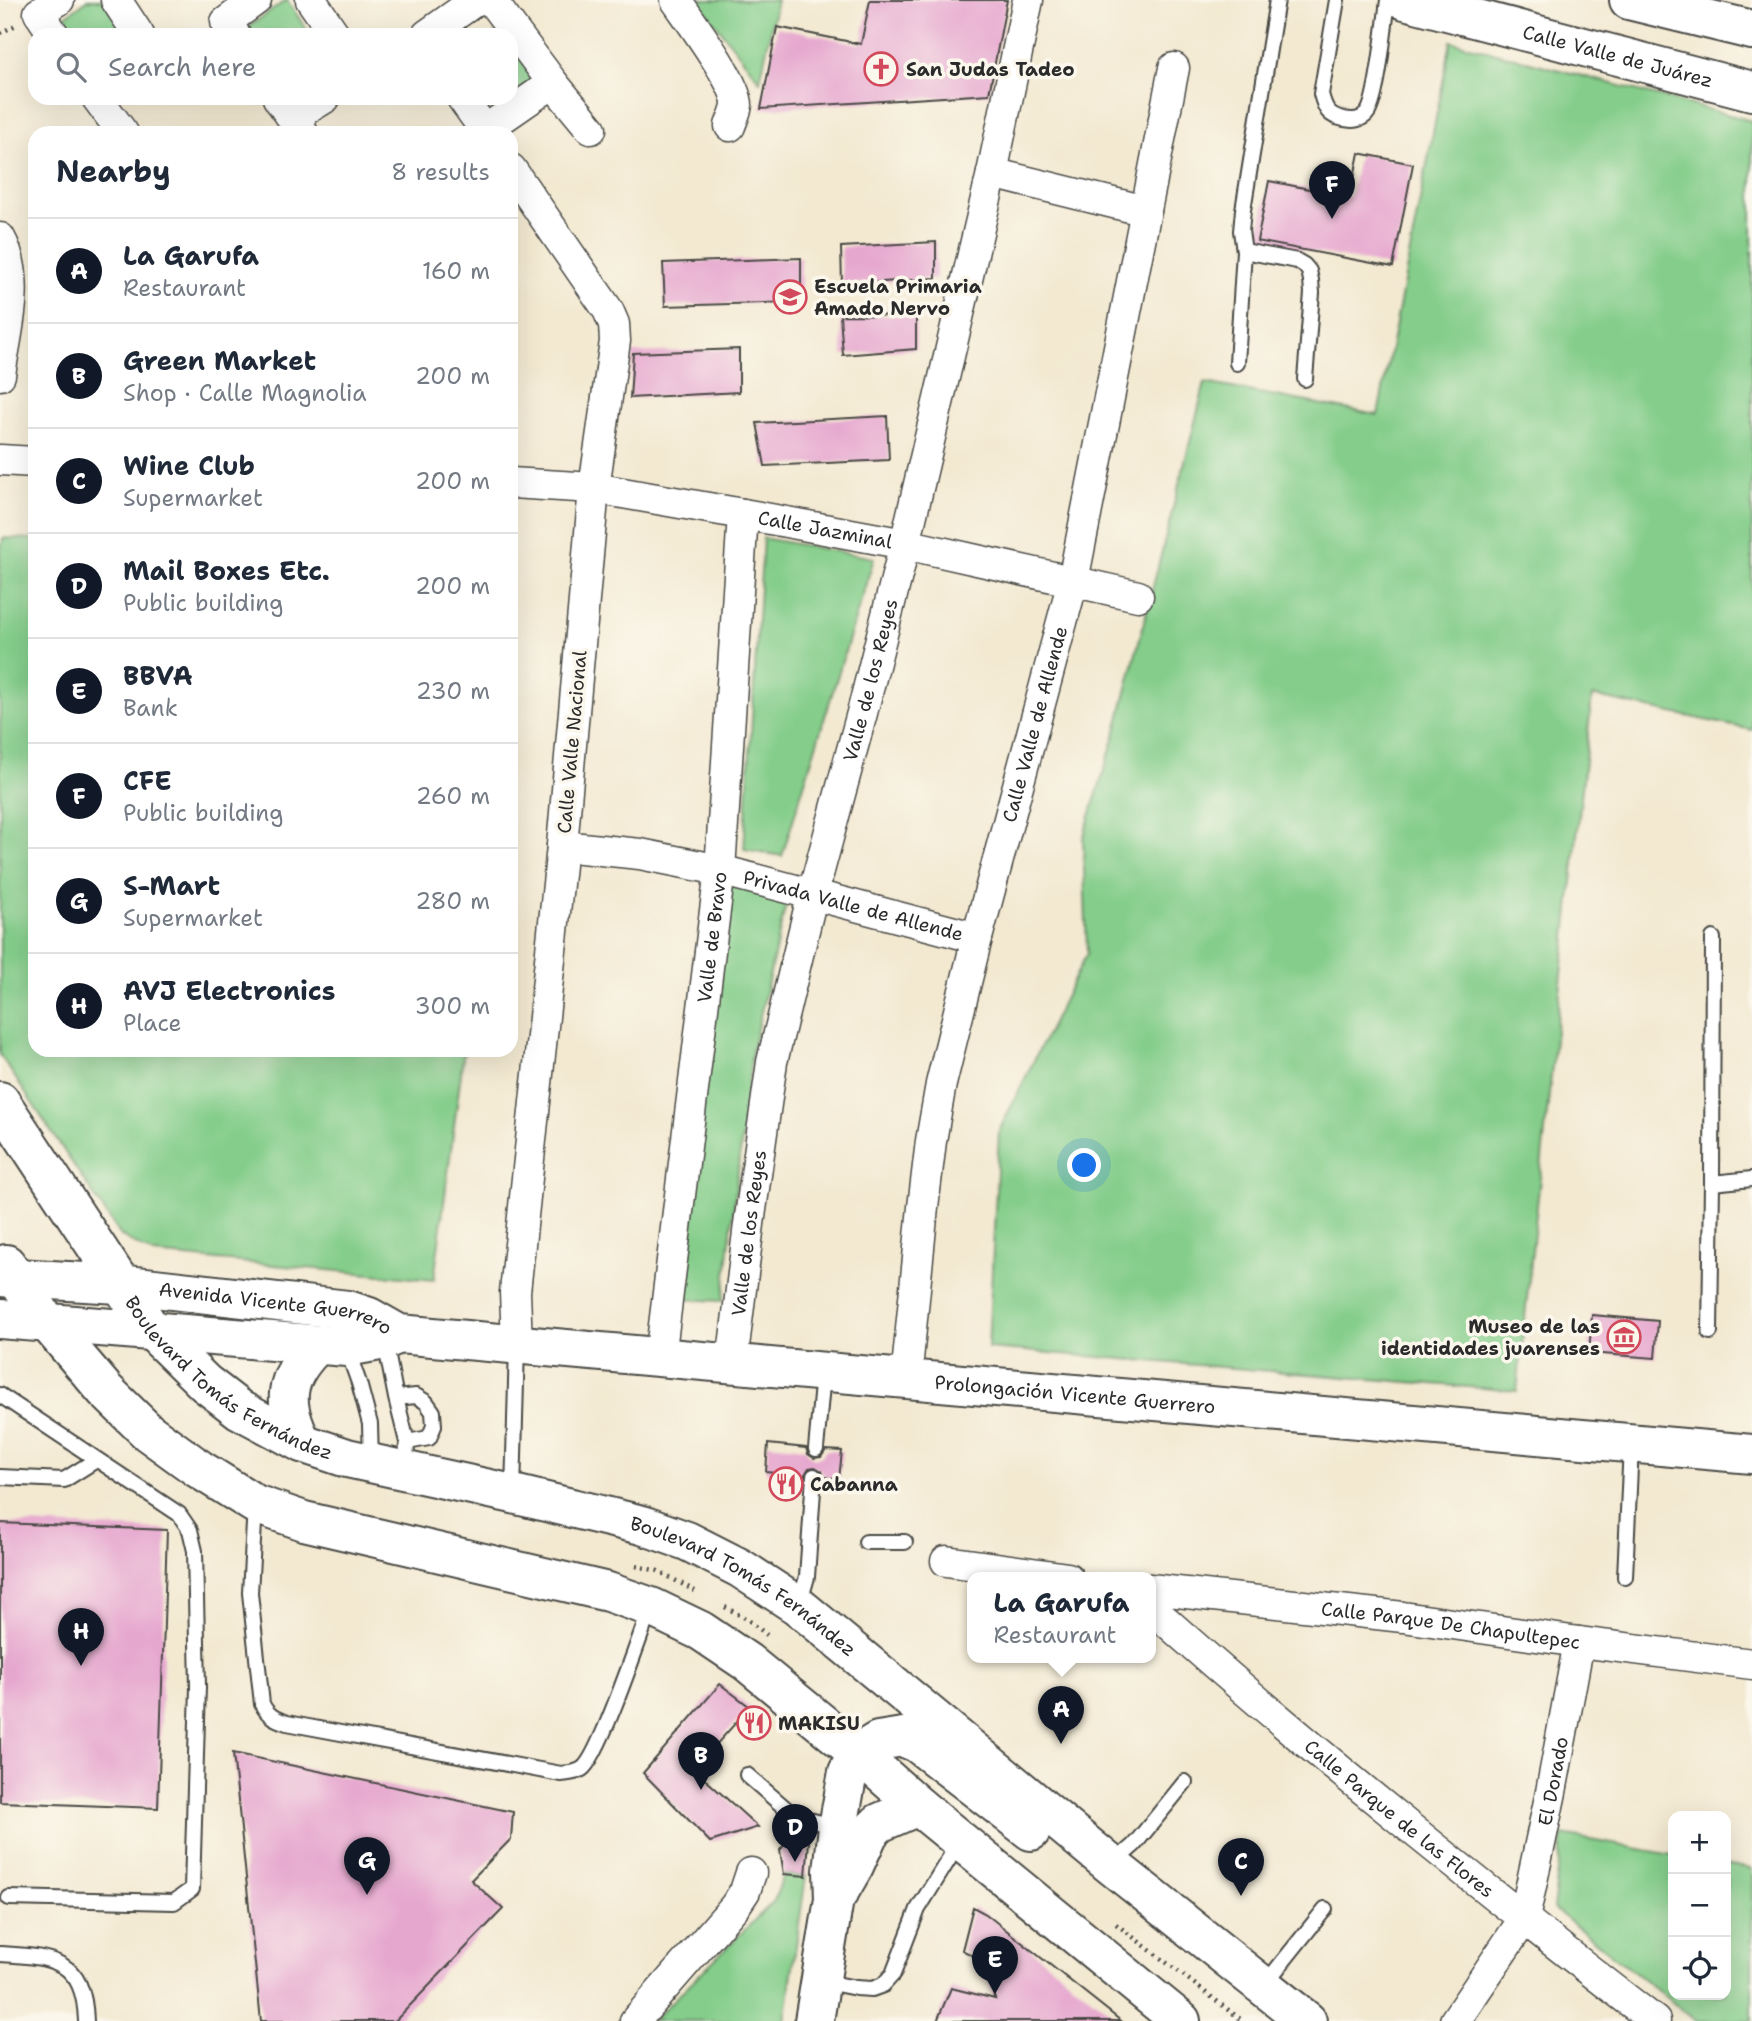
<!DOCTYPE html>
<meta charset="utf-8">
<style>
body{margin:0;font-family:"Shantell Sans",sans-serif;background:#f2f2f3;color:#1f2937}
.controls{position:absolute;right:21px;bottom:21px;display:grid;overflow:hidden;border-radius:14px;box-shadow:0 7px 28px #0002}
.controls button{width:63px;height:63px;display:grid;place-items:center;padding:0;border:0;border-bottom:2px solid #e0e1e3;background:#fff;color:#1f2937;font:35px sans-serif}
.you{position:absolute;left:1085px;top:1166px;width:24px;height:24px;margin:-18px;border:5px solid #fff;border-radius:50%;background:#1a73e8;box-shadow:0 0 0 10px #1a73e833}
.badge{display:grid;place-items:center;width:46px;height:46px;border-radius:50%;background:#111827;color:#fff;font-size:23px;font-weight:700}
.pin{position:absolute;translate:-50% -58px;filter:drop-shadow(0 2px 4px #0008)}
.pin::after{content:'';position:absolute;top:37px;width:24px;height:21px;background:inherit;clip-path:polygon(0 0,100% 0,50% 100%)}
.popup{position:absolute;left:967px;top:1572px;width:189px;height:91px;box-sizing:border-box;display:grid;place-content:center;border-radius:14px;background:#fff;filter:drop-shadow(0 2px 5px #0005);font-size:23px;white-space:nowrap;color:#747a83}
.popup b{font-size:26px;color:#1f2937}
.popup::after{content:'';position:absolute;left:50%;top:100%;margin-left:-14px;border:14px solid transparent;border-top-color:#fff}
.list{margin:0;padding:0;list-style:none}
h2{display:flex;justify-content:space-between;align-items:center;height:91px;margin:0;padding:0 28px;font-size:30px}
h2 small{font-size:23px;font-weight:400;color:#747a83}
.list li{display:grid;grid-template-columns:46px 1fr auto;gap:21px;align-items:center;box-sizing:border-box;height:105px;padding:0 28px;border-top:2px solid #e0e1e3}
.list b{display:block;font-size:26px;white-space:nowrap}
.list p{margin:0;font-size:23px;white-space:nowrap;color:#747a83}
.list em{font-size:23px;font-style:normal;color:#747a83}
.icon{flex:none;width:38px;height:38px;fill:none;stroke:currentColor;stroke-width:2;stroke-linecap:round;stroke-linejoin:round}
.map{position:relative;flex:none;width:1752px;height:2021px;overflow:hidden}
.search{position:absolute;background:#fff;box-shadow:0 7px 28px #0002;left:28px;top:28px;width:490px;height:77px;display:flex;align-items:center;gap:18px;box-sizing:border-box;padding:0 24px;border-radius:21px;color:#747a83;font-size:26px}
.panel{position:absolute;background:#fff;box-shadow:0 7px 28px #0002;left:28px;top:126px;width:490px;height:931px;border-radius:21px}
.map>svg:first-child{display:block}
</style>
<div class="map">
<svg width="1752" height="2021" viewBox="0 0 1752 2021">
<rect width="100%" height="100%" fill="#fbf7ec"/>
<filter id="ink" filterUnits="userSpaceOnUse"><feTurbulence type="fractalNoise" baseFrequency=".0143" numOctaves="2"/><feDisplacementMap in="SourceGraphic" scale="14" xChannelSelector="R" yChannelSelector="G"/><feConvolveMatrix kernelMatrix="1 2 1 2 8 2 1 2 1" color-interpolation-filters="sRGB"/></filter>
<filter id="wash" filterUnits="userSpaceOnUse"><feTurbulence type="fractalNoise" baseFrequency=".00686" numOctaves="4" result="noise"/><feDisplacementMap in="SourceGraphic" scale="28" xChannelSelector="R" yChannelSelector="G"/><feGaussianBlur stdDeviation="1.57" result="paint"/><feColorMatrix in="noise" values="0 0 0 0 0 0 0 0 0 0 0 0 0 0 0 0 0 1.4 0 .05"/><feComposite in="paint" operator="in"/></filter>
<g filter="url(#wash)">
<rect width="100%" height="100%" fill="#f3e9d1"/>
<path fill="#84cd8a" stroke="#587c5a" stroke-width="2" d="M 87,0 L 107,0 L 133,35 L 65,35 L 56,23 Z
M 287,0 L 310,35 L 253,35 L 248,27 Z
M 697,0 L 777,0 L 760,81 Z
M 511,36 L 541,80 L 491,114 L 480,98 L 511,98 Z
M 1451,41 L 1752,121 L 1752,730 L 1592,696 L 1517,1391 L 988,1348 L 999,1131 L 1087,953 L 1083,839 L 1115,735 L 1205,383 L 1378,415 Z
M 3,538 L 35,539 L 35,1050 L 464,1050 L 434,1280 L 153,1254 L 121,1236 L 0,1055 L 0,553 Z
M 763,538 L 874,558 L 782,856 L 744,849 Z
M 724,884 L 788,895 L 752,1051 L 723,1301 L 674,1299 Z
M 1563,1835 L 1673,1855 L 1673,1995 L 1726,1995 L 1726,1864 L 1752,1869 L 1752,2021 L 1696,2021 L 1553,1908 Z
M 784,1874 L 806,1876 L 785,2021 L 652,2021 L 774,1901 Z"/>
<g id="blocks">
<path fill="#e6a7cf" d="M 870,0 L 1007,0 L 989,94 L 761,109 L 777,27 L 861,44 Z
M 1359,153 L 1413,164 L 1393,267 L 1257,241 L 1269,181 L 1350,197 Z
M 936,242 L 936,278 L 842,285 L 841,247 Z
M 801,258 L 801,288 L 795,288 L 796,302 L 665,306 L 663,263 Z
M 840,315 L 916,316 L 916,349 L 843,355 Z
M 739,349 L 739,392 L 630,398 L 633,353 Z
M 887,416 L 889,460 L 765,466 L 757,423 Z
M 1592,1315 L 1658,1321 L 1655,1358 L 1589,1353 Z
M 768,1444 L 806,1448 L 808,1454 L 814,1458 L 821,1457 L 826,1450 L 842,1451 L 839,1479 L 824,1477 L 822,1471 L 815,1467 L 809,1468 L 804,1476 L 766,1472 Z
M 0,1523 L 167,1530 L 158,1808 L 0,1802 Z
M 720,1684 L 750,1707 L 704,1758 L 705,1779 L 758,1827 L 710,1842 L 643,1773 Z
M 233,1753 L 513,1812 L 511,1839 L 471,1880 L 503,1909 L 395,2021 L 261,2021 Z
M 790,1838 L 809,1841 L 806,1876 L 784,1874 L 780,1850 Z
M 973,1907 L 986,1914 L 1121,2021 L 937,2021 L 951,1988 L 995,1999 L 979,1959 L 962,1950 Z"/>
</g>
</g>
<g filter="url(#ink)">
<use href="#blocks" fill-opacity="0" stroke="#494844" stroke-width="2"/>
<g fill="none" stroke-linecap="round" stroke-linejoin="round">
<defs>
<path id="lane" d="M 1277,0 L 1243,210 L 1241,231 L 1244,251 L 1297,261 L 1304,265 L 1309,271 L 1311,280 L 1312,293 L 1305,379
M 1337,0 L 1321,94 C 1325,109 1328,116 1344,119 C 1353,121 1363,120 1368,112 C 1378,96 1385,22 1388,0
M 1237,363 L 1244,251
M 1713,938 L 1712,1183 L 1752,1179
M 1710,1332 L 1712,1183
M 385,1342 L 396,1398 L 407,1442 L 406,1469
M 347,1349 L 359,1383 L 370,1424 L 371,1461
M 0,1395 L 179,1514 L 190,1530 L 195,1551 L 198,1687 L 192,1889 L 174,1902 L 9,1898
M 396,1398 L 416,1396 L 426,1402 L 433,1412 L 434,1426 L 429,1438 L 407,1442
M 816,1449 L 823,1374
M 0,1477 L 64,1480 L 96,1460
M 513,1493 L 517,1345
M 255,1506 L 250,1593 L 262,1704 C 268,1716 275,1719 287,1723 L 561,1774 C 568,1773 576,1773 582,1769 C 599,1758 640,1636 650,1609
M 866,1542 L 905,1542
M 1625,1577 L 1631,1445
M 799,1605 L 807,1577 L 814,1476
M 747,1775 L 791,1813 L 805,1819 L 838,1827
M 1111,1865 L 1134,1845 L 1185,1782
M 0,1954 C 53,1957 84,1959 86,2021
M 821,1981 L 856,1988 L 872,1989 L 883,1985 L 893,1974 L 918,1909 L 960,1841
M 1265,1984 L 1325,1909"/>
<g id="street">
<path d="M 116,0 L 139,35"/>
<path d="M 311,0 L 335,35"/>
<path d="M 491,0 L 553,83 L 591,129"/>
<path d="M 676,0 C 689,19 738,85 737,105 C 736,112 732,120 730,126"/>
<path d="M 54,35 L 39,13 L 59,0"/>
<path d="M 235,35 L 226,22 L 256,0"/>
<path d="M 427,35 L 476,0"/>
<path d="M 97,98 L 123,133"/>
<path d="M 278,98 L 303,133"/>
<path d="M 462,98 L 487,133"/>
<path d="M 292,118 L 325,98"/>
<path d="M 485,130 L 553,83"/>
<path d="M 511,169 L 608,310 L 614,324 L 615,341 L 594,488 L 562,846 L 515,1292 L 517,1345"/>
<path d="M 992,173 L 1146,211"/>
<path d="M 0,238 C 23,279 6,332 0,375"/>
<path d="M 0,460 L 35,462"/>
<path id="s1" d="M 511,483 L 594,488 L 743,514 L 905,544 L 1138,596"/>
<path id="s2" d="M 562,846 L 640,854 L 720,870 L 977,938"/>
<path id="s3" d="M 660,1358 L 720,870 L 743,514"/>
<path id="s4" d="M 732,1363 L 749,1224 L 772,1062 L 813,893 L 862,713 L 905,544 L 992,173 L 1028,0"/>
<path id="s5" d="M 906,1380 L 923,1207 L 931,1141 L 941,1084 L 977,938 L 1073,581 L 1174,68"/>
<path d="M 946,1561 L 1068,1578"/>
<path id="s6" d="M 1150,1589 L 1403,1617 L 1579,1642 L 1752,1664"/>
<path id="s7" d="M 1150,1607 C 1312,1752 1483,1888 1655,2021"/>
<path d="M 635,2021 L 735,1906 L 745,1891 L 751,1873"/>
<path id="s8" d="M 1455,2021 L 1524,1919 L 1551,1792 L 1579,1642"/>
</g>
<g id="secondary">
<path id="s9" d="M 1405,0 L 1752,91"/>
<path d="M 1629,0 L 1752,30"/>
<path id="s10" d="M 0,1101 L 152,1331 L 205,1383 L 240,1410 L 302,1443 L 347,1458 L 513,1494 L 642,1525 L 687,1541 L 740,1568 L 798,1606 L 1111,1865 L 1307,2021"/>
<path d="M 6,1264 L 47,1322 L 105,1390 L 148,1432 L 199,1469 L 255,1504 L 304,1521 L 608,1592 L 651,1607 L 701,1631 L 747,1662 L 858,1753 L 918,1806 L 1181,2021"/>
<path id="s11" d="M 0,1277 L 119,1284 L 348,1310 L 369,1317 L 399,1334 L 1752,1454"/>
<path d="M 0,1319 L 347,1347 L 385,1340 L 399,1334"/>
<path d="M 302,1443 C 281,1401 284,1378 317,1345"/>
<path d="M 839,1892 L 854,1866 L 869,1833 L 879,1823 L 918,1806"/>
<path d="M 814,2021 L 834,1899 L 833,1871 L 838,1827 L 848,1772 L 858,1753 L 878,1741 L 903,1737 L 917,1743 L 1031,1831"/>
</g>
</defs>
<use href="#lane" stroke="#494844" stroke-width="18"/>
<use href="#street" stroke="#494844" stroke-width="33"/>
<use href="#secondary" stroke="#494844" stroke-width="42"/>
<path stroke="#494844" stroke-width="4.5" stroke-dasharray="2 5" stroke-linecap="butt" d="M 0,33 L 18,24
M 636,1566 L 658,1571 L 695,1591
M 725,1607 L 747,1619 L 767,1635
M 1116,1924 L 1243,2021"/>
<use href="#lane" stroke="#fff" stroke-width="14"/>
<use href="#street" stroke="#fff" stroke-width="30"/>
<use href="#secondary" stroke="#fff" stroke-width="38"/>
</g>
</g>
<defs>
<symbol id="church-ring" viewBox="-11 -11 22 22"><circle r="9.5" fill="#fbf7ec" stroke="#d1495b" stroke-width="1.5"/><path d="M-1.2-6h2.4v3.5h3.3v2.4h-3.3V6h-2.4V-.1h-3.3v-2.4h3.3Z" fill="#d1495b"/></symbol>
<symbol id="school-ring" viewBox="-11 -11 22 22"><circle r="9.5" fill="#fbf7ec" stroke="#d1495b" stroke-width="1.5"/><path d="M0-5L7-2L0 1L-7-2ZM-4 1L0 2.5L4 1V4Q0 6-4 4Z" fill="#d1495b"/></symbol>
<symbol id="museum-ring" viewBox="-11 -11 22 22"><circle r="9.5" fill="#fbf7ec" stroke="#d1495b" stroke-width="1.5"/><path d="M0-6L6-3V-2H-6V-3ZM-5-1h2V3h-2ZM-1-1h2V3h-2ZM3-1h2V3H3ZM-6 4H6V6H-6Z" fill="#d1495b"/></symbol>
<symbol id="restaurant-ring" viewBox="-11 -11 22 22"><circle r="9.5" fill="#fbf7ec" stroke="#d1495b" stroke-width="1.5"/><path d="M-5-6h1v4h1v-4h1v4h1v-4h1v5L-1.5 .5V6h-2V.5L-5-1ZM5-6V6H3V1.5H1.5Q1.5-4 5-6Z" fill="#d1495b"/></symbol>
</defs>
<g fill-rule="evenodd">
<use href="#church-ring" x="862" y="50" width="38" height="38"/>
<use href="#school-ring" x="771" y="278" width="38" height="38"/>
<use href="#museum-ring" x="1605" y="1318" width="38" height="38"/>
<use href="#restaurant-ring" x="767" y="1465" width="38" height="38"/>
<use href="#restaurant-ring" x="735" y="1704" width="38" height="38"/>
</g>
<g text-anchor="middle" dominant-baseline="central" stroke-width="7" stroke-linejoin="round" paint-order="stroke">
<g font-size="19" fill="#2b2b2b" stroke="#fbf7ec">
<text stroke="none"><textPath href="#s9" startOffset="220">Calle Valle de Juárez</textPath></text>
<text stroke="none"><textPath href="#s1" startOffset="318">Calle Jazminal</textPath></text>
<text stroke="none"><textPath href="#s4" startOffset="698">Valle de los Reyes</textPath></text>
<text stroke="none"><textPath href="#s5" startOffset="670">Calle Valle de Allende</textPath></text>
<text transform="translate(572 742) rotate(-85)">Calle Valle Nacional</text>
<text stroke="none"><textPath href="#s2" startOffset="298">Privada Valle de Allende</textPath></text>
<text stroke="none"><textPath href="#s3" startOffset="424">Valle de Bravo</textPath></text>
<text stroke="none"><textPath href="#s4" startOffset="131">Valle de los Reyes</textPath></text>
<text stroke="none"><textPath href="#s11" startOffset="278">Avenida Vicente Guerrero</textPath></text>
<text stroke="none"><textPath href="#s10" startOffset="366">Boulevard Tomás Fernández</textPath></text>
<text stroke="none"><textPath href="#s11" startOffset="1085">Prolongación Vicente Guerrero</textPath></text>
<text stroke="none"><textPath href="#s10" startOffset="933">Boulevard Tomás Fernández</textPath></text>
<text stroke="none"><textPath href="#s6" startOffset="303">Calle Parque De Chapultepec</textPath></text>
<text stroke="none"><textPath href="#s8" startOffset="264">El Dorado</textPath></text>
<text stroke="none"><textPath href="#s7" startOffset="327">Calle Parque de las Flores</textPath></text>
</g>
<g font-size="19" font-weight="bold" fill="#2b2b2b" stroke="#fbf7ec" text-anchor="start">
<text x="906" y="69">San Judas Tadeo</text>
<text x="814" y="286">Escuela Primaria<tspan x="814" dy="22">Amado Nervo</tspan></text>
<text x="1600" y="1326" text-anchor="end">Museo de las<tspan x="1600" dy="22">identidades juarenses</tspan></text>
<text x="810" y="1484">Cabanna</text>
<text x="778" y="1723">MAKISU</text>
</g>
</g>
</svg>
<div class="controls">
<button>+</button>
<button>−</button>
<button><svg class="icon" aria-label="locate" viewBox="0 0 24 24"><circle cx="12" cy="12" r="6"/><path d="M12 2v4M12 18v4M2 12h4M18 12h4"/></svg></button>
</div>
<div class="you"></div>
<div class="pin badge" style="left:1061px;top:1744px">A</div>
<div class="popup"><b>La Garufa</b>Restaurant</div>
<div class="pin badge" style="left:701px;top:1790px">B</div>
<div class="pin badge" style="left:1241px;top:1896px">C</div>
<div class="pin badge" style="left:795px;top:1862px">D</div>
<div class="pin badge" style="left:995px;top:1994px">E</div>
<div class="pin badge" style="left:1332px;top:219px">F</div>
<div class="pin badge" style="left:367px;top:1895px">G</div>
<div class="pin badge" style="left:81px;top:1666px">H</div>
<div class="search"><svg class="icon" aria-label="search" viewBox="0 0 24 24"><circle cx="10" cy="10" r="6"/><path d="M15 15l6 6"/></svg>Search here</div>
<section class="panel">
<h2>Nearby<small>8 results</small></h2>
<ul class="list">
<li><span class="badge">A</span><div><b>La Garufa</b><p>Restaurant</p></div><em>160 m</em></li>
<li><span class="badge">B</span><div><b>Green Market</b><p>Shop · Calle Magnolia</p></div><em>200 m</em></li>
<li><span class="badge">C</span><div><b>Wine Club</b><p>Supermarket</p></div><em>200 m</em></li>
<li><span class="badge">D</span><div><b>Mail Boxes Etc.</b><p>Public building</p></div><em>200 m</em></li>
<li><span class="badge">E</span><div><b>BBVA</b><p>Bank</p></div><em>230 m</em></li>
<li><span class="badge">F</span><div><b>CFE</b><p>Public building</p></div><em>260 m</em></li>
<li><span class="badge">G</span><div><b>S-Mart</b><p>Supermarket</p></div><em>280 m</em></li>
<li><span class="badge">H</span><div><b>AVJ Electronics</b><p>Place</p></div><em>300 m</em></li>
</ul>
</section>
</div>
